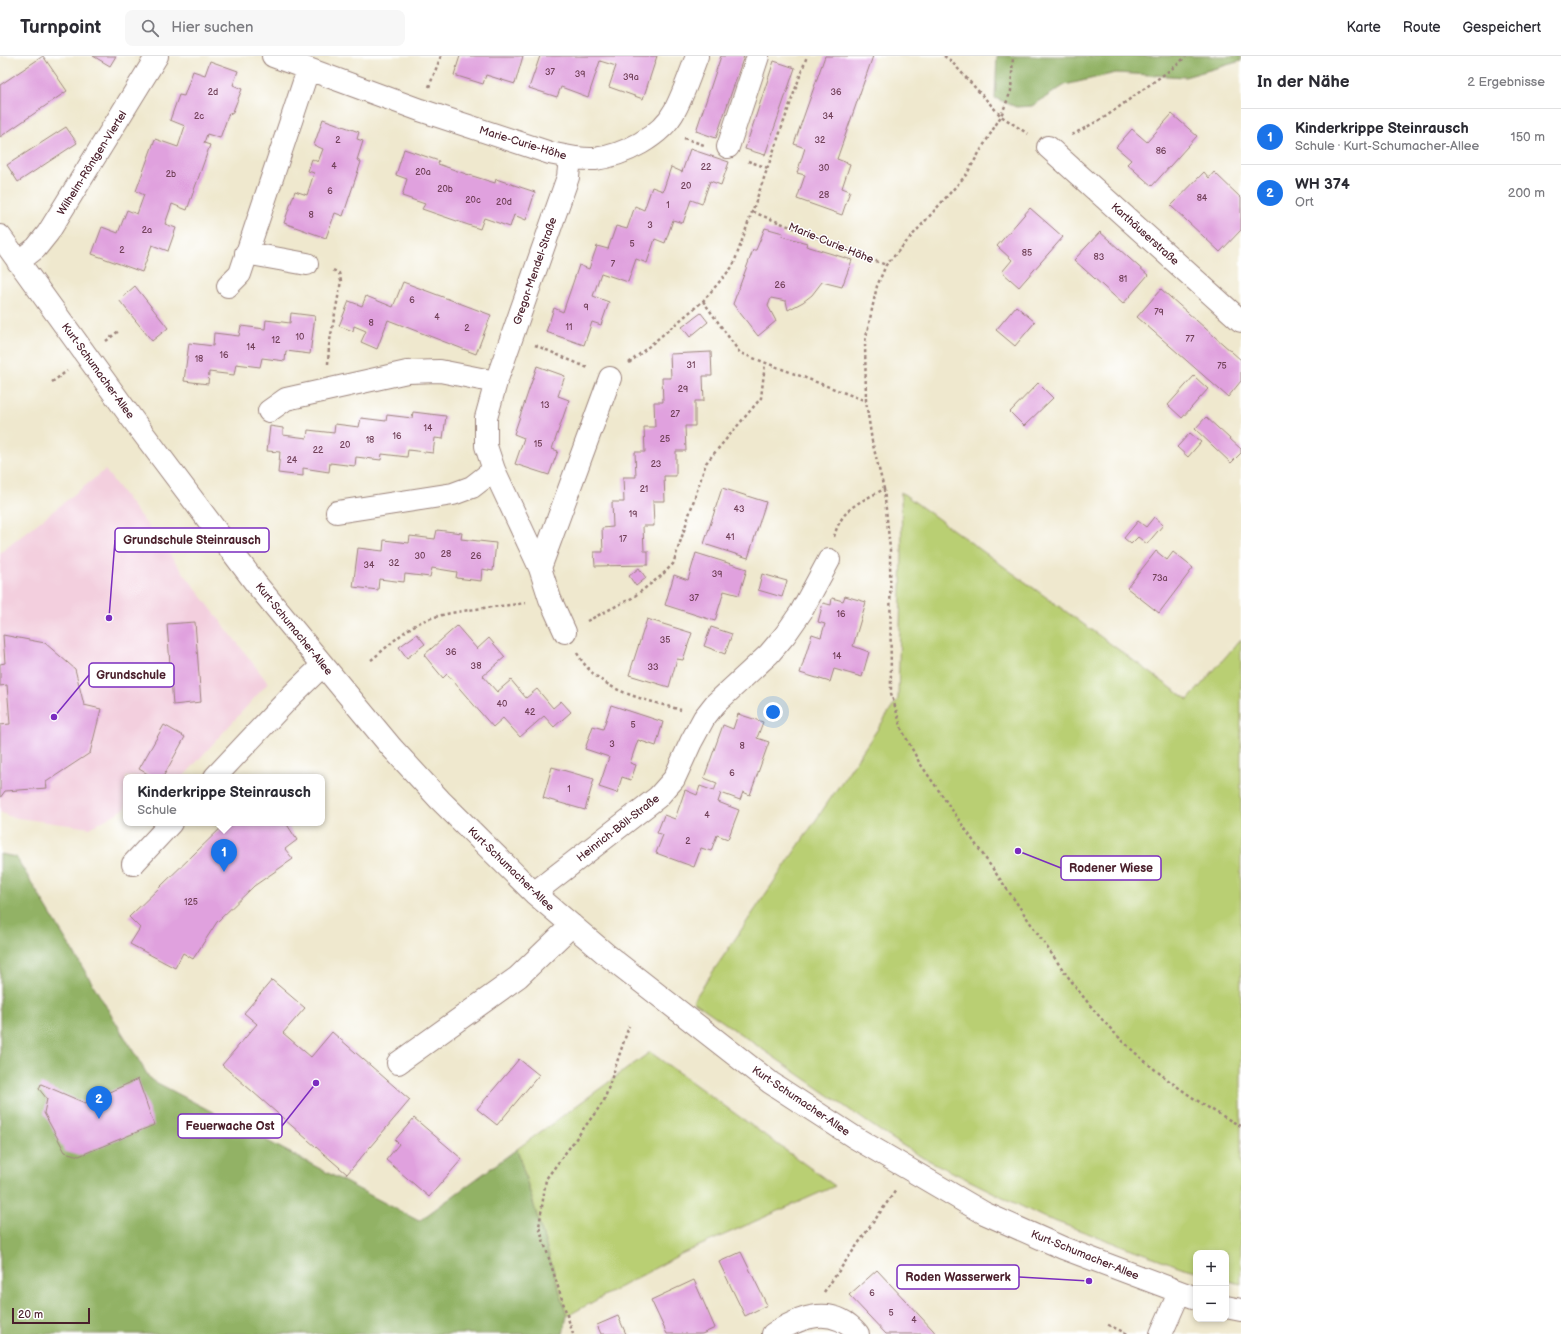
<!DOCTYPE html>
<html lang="de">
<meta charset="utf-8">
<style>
body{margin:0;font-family:"Balsamiq Sans",sans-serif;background:#f7f7f7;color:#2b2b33}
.controls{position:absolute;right:12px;bottom:12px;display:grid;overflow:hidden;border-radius:8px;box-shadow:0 2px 6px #0003}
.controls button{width:36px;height:36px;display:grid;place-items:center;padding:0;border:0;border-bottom:1px solid #e1e1e2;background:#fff;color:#2b2b33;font:20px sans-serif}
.scale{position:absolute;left:12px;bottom:10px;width:78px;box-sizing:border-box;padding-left:4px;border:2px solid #4a1f2b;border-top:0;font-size:11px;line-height:14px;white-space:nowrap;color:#4a1f2b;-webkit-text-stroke:3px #fff;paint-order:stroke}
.you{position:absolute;left:773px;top:656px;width:14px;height:14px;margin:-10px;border:3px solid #fff;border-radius:50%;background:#1a73e8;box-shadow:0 0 0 6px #1a73e833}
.badge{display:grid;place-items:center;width:26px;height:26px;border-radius:50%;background:#1a73e8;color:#fff;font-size:13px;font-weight:700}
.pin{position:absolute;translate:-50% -33px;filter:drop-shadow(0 1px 2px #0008)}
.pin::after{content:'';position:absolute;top:21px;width:14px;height:12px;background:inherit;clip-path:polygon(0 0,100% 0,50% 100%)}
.popup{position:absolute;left:123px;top:718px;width:202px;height:52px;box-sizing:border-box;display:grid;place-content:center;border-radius:8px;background:#fff;filter:drop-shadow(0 1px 3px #0005);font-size:13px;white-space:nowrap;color:#7c7c81}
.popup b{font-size:15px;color:#2b2b33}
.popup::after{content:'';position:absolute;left:50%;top:100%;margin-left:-8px;border:8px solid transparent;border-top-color:#fff}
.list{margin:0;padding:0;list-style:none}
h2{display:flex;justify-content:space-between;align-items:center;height:52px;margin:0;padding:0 16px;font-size:17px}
h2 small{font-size:13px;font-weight:400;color:#7c7c81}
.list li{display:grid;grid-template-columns:26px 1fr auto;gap:12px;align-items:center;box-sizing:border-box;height:56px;padding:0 16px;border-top:1px solid #e1e1e2}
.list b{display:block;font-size:15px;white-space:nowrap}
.list p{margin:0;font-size:13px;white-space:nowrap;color:#7c7c81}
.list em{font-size:13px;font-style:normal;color:#7c7c81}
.icon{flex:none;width:22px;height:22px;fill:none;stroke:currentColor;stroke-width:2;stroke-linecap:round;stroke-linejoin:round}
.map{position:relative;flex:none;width:1241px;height:1278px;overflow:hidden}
header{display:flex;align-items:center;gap:24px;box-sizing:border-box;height:56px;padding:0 20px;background:#fff;border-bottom:1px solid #e1e1e2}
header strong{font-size:19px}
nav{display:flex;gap:22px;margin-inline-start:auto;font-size:14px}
.search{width:280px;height:36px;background:#f7f7f7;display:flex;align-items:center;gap:10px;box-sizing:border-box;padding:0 14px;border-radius:8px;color:#7c7c81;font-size:15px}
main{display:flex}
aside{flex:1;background:#fff}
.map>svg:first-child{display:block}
</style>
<header>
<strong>Turnpoint</strong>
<div class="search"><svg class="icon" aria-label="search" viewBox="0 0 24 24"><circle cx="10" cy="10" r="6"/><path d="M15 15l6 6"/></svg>Hier suchen</div>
<nav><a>Karte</a><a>Route</a><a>Gespeichert</a></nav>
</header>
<main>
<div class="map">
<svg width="1241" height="1278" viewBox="0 0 1241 1278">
<rect width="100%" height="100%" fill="#fff"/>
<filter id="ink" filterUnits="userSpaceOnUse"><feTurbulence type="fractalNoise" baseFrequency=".025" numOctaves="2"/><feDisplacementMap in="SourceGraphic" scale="8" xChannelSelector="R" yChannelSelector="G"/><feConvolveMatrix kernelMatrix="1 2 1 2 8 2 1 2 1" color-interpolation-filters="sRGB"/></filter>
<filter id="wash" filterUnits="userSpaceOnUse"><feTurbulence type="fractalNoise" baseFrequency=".012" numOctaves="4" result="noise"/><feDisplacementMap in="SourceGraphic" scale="16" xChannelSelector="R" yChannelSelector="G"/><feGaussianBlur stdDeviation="0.9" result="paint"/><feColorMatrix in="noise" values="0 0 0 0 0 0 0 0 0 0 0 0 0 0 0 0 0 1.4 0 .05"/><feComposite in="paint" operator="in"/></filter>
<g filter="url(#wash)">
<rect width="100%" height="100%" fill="#efe8ce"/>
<path fill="#f3cfde" d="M 105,414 L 268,627 L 183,721 L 126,721 L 126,752 L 90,772 L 11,761 L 0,756 L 0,497 Z"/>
<path fill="#b9cf73" stroke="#82774f" d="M 901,436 L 1188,644 L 1241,583 L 1241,1228 L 1226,1224 L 1226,1197 L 1196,1197 L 1196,1215 L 1181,1211 L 1043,1161 L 918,1099 L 883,1077 L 693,945 L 898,643 L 902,497 Z
M 650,996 L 835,1130 L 681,1198 L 567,1260 L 517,1093 Z"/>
<path fill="#92b265" stroke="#6e6848" d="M 997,0 L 1241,0 L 1241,5 L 1185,21 L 1116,17 L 1065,29 L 1032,50 L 1016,51 L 995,42 Z
M 0,798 L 16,801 L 150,1023 L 419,1165 L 517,1093 L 567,1260 L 563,1278 L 0,1278 Z"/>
<g id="blocks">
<path fill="#e0a1de" d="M 43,0 L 67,35 L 0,81 L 0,29 Z
M 93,0 L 116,0 L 110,10 Z
M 460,0 L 523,0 L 515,28 L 486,19 L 483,28 L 454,19 Z
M 540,0 L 657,0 L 643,43 L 609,31 L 616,10 L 600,5 L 588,41 L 561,31 L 557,41 L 529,32 Z
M 721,0 L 744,0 L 716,82 L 696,75 Z
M 825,0 L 873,0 L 837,103 L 850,108 L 842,132 L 850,135 L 842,159 L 797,143 L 805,119 L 797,117 L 805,92 L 794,88 Z
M 210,5 L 238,15 L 233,29 L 242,33 L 232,58 L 229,57 L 220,82 L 207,78 L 204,87 L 210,89 L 187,154 L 172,148 L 165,168 L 176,172 L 168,195 L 152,189 L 142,216 L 92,198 L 102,171 L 118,177 L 127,154 L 137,158 L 144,139 L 136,135 L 155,83 L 178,91 L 185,70 L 170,64 L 179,39 L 184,40 L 193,15 L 205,19 Z
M 774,5 L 795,12 L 765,99 L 745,93 Z
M 1172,58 L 1197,80 L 1152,130 L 1127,108 L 1131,104 L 1116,91 L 1132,73 L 1147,86 Z
M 323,63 L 359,76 L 357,83 L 363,85 L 357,104 L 361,106 L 343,160 L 335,157 L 326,182 L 284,167 L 295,135 L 307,139 L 314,117 L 308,115 L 312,103 L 318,106 L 323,93 L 314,89 Z
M 66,71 L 77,87 L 18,126 L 7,109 Z
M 404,93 L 439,105 L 438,108 L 466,118 L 495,127 L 496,123 L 535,136 L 526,164 L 514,159 L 510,171 L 484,162 L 480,173 L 422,153 L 425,148 L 402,140 L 407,123 L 396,119 Z
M 690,93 L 729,106 L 721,129 L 710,125 L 702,148 L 691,144 L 683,167 L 673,164 L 665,187 L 655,183 L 647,207 L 636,203 L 628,226 L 601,217 L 593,240 L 609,246 L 601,269 L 592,266 L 584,289 L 546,276 L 554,252 L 563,256 L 579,209 L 589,213 L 597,190 L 608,193 L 616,170 L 627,173 L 635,150 L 644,154 L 652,131 L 663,135 L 671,111 L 682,116 Z
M 1204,116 L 1209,122 L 1214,116 L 1241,142 L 1241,174 L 1220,196 L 1171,150 Z
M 1030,152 L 1063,181 L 1019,231 L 1002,216 L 1012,204 L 997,190 Z
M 765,172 L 783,177 L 782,180 L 807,187 L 806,190 L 852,204 L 842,231 L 822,226 L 812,239 L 803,246 L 788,254 L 786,245 L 771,242 L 768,250 L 776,265 L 758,280 L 733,248 L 753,194 L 756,194 Z
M 1100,176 L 1148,219 L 1123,248 L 1074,204 Z
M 403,226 L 491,259 L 476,298 L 388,264 L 377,293 L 361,286 L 366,275 L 354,270 L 353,275 L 339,270 L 349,245 L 362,250 L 366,240 L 393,251 Z
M 135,230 L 168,272 L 152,285 L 119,244 Z
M 1161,233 L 1241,304 L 1241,325 L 1228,341 L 1137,261 Z
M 1016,250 L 1035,266 L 1015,290 L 996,274 Z
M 291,257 L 315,260 L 310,298 L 286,295 L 285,305 L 262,302 L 260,311 L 236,308 L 234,319 L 209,316 L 208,328 L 184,325 L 189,287 L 213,290 L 214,277 L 239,280 L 241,270 L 265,273 L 266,264 L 290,267 Z
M 701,257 L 708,266 L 690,281 L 682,271 Z
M 711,296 L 712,320 L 703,320 L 704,345 L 695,345 L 695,370 L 685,370 L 686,395 L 676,395 L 676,420 L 664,420 L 665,445 L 653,445 L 654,470 L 643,470 L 644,495 L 648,495 L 648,509 L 595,510 L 594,496 L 603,496 L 602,472 L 613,471 L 612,446 L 624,446 L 623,421 L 636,421 L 635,396 L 645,396 L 644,371 L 655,371 L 654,346 L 663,346 L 662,322 L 671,322 L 670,298 Z
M 537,310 L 565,320 L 558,340 L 569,344 L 552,393 L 558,395 L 549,419 L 515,408 L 524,382 L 514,378 Z
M 1194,320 L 1208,333 L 1182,362 L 1168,349 Z
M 1038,327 L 1053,342 L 1024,370 L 1010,356 Z
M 413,356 L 446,360 L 443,383 L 435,382 L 433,397 L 408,394 L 407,401 L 382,398 L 381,404 L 356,401 L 355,410 L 330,407 L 329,416 L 303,412 L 303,420 L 278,417 L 280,396 L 267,395 L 270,370 L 283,372 L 283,379 L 307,382 L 308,374 L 334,377 L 335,368 L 359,371 L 361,362 L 386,365 L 387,359 L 412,362 Z
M 1206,361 L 1241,393 L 1241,397 L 1231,407 L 1195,373 Z
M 1190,377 L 1201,386 L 1188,401 L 1177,391 Z
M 722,432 L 766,446 L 748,502 L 704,488 Z
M 1154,461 L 1163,469 L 1147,488 L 1138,481 L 1131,488 L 1124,482 L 1138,465 L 1146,471 Z
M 437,474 L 462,477 L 461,483 L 496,487 L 493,515 L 482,513 L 481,525 L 456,522 L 457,516 L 432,512 L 430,521 L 405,518 L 404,526 L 379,523 L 378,534 L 353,531 L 358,492 L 383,495 L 384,484 L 409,487 L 410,480 L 435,483 Z
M 1156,495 L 1167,504 L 1173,496 L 1193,512 L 1159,557 L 1127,532 Z
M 696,497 L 747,513 L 739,539 L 724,535 L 715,565 L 665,549 L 674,519 L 688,524 Z
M 639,512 L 646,522 L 636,530 L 629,520 Z
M 762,518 L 787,525 L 782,541 L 758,534 Z
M 845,540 L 866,546 L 853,590 L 869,596 L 862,621 L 834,613 L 830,626 L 800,617 L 812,578 L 821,581 L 825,568 L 818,566 L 823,547 L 831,549 L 832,542 L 843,545 Z
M 647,563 L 692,577 L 683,604 L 677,603 L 669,631 L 629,619 Z
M 195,566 L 201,646 L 173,649 L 167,568 Z
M 457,570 L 477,593 L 489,582 L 505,601 L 483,620 L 497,636 L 511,624 L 526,642 L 537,633 L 553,652 L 561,645 L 571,656 L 554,671 L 544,660 L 520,681 L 503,662 L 493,671 L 447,618 L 443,622 L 424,599 Z
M 711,571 L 732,578 L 725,598 L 704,590 Z
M 417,578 L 425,588 L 407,602 L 399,591 Z
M 3,579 L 45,587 L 75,613 L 84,649 L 101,653 L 90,697 L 46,726 L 47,732 L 5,735 L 0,742 L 0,669 L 10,668 L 7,629 L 0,630 L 0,608 L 5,607 Z
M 611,649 L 663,666 L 656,690 L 638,684 L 630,707 L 636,709 L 631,724 L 622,721 L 617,737 L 599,731 L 609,701 L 585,693 L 593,670 L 603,673 Z
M 738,658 L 763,666 L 757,682 L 769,686 L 750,739 L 743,736 L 740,744 L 721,737 L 718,746 L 739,754 L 728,783 L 717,779 L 711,795 L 701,792 L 694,811 L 656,797 L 663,779 L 657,777 L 664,759 L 675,763 L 685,734 L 697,739 L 700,730 L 714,735 L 717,727 L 704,722 L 723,669 L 733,673 Z
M 164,669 L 185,681 L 163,721 L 153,721 L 139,713 Z
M 552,711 L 594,723 L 585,754 L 543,742 Z
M 226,767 L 286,767 L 297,784 L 285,793 L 293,803 L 254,830 L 217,866 L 193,903 L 183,897 L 175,912 L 130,888 L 140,872 L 129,861 Z
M 272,924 L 305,952 L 283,977 L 311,1001 L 332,976 L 410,1044 L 347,1118 L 222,1009 L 257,968 L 244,957 Z
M 519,1003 L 539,1019 L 497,1069 L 477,1053 Z
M 138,1023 L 154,1069 L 79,1100 L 65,1096 L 44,1057 L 47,1043 L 39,1033 L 41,1028 L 85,1047 Z
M 414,1062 L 462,1103 L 429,1141 L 386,1104 L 399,1088 L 395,1084 Z
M 741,1196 L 767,1249 L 745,1260 L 719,1206 Z
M 877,1214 L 933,1274 L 936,1278 L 886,1278 L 868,1259 L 849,1239 Z
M 694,1224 L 715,1272 L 702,1278 L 667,1278 L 651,1244 Z
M 618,1260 L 626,1278 L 601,1278 L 597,1269 Z"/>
</g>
</g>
<g filter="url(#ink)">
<use href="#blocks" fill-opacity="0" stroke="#9c847c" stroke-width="1"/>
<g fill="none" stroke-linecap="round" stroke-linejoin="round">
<defs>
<path id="minor" d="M 273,0 L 420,54 L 550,97 C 564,100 580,104 595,103 C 624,99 661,81 675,54 C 684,37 690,18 697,0
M 728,91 L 758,0
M 1048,91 L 1241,265
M 0,180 L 133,364 L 257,529 L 323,609 L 392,692 L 440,744 L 534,837 L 607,899 L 771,1027 L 854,1081 L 984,1157 L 1063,1192 L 1196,1242
M 246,197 L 307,208
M 18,206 L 36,192 L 48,177 L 157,0
M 228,230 L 240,218 L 308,14
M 269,355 L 286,343 L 407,316 L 440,315 L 496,326
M 337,456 L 453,438 L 472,431 L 494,414
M 540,512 L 610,322
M 565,576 L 550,543 L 540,512 L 494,414 L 486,390 L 486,362 L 496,326 L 568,121 L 570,102
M 215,721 L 293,638 L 323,609
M 133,808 L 171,767
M 534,837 L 658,741 L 674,723 L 691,686 L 704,662 L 715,648 L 769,598 L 785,579 L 801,556 L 829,504
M 398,1007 L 518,921 L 572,869
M 1226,1251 L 1241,1254
M 773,1278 C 801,1260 833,1248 858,1278
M 1161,1278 L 1179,1237"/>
</defs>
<use href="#minor" stroke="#9c847c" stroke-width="24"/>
<path stroke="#9c847c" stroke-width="2.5" stroke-dasharray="3 3" stroke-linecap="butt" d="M 944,0 L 950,4 L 1001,60 L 1028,78
M 429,31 L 441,0
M 1072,79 L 1105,61 L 1177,9 L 1186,0
M 684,82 L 704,89
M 748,105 L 768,112
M 753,156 L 886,209
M 703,245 L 740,297 L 866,345
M 106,285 L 120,274
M 535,289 L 588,312
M 629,307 L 703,245 L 733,210 L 807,0
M 328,308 L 329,290 L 341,225 L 339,217 L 331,213
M 52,326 L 67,315
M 884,433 L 890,493 L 891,637 L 902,674 L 919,706 C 951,752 982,798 1014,843 C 1040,881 1065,919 1094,954 C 1132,1000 1188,1043 1241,1070
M 834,481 C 842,451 859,447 884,433 L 872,385 L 866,345 L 865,286 L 877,230 L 886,209 L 966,119 L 1001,60 L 1011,35 L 1013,0
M 587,565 L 632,542 L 661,520 L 673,508 L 706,407 L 761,342 L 765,308
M 577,597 C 599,636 641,642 681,654
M 371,604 C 388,591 403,574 423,565 C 449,554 497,551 526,547
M 824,1236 L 896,1134
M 1108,1269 L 1128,1278
M 573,1278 L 539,1171 L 546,1123 L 604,1045 L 629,970"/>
<use href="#minor" stroke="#fff" stroke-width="22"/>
</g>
</g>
<g text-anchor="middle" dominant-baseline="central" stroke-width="3" stroke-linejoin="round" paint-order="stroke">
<g font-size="9" fill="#704058">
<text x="550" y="16">37</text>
<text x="580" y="18">39</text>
<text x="631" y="21">39a</text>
<text x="213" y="36">2d</text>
<text x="836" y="36">36</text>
<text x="199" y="60">2c</text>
<text x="828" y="60">34</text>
<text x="338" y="84">2</text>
<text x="820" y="84">32</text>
<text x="1161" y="95">86</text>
<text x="334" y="110">4</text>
<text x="706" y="111">22</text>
<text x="824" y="112">30</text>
<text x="423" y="116">20a</text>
<text x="171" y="118">2b</text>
<text x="686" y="130">20</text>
<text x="445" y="133">20b</text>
<text x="330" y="135">6</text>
<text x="824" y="139">28</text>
<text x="1202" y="142">84</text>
<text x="473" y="144">20c</text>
<text x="504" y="146">20d</text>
<text x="668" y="149">1</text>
<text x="311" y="159">8</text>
<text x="650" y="169">3</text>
<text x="147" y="174">2a</text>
<text x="632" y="188">5</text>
<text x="122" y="194">2</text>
<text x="1027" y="197">85</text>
<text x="1099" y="201">83</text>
<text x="613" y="208">7</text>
<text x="1123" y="223">81</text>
<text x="780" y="229">26</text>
<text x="412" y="244">6</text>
<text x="586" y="251">9</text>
<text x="1159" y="256">79</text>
<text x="437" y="261">4</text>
<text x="371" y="267">8</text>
<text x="569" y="271">11</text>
<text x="467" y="272">2</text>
<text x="300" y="281">10</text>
<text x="1190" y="283">77</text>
<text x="276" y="284">12</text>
<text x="251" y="291">14</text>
<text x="224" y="299">16</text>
<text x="199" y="303">18</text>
<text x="691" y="309">31</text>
<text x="1222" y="310">75</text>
<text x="683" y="333">29</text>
<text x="545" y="349">13</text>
<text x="675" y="358">27</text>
<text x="428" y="372">14</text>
<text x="397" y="380">16</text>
<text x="665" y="383">25</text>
<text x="370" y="384">18</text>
<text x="538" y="388">15</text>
<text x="345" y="389">20</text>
<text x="318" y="394">22</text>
<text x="292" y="404">24</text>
<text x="656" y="408">23</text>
<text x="644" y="433">21</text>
<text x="739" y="453">43</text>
<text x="633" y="458">19</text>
<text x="730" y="481">41</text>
<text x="623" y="483">17</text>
<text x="446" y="498">28</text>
<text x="420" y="500">30</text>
<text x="476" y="500">26</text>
<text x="394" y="507">32</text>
<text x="369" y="509">34</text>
<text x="717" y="518">39</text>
<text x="1160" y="522">73a</text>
<text x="694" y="542">37</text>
<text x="841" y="558">16</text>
<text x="665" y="584">35</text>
<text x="451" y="596">36</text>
<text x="837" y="600">14</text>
<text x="476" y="610">38</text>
<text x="653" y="611">33</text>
<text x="502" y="648">40</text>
<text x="530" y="656">42</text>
<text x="633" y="669">5</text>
<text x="612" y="688">3</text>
<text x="742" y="690">8</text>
<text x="732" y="717">6</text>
<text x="569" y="733">1</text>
<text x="707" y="759">4</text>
<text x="688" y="785">2</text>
<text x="191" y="846">125</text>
<text x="872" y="1237">6</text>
<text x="891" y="1257">5</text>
<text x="914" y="1264">4</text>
</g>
<g font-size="11" fill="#4a1f2b" stroke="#fff">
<text transform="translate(523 87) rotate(17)">Marie-Curie-Höhe</text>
<text transform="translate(92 107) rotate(-58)">Wilhelm-Röntgen-Viertel</text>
<text transform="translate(1145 178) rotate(42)">Karthäuserstraße</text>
<text transform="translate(831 187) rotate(22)">Marie-Curie-Höhe</text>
<text transform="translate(535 215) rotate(-71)">Gregor-Mendel-Straße</text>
<text transform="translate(98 315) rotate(54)">Kurt-Schumacher-Allee</text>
<text transform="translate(294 573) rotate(51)">Kurt-Schumacher-Allee</text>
<text transform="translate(618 772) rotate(-38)">Heinrich-Böll-Straße</text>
<text transform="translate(511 813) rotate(44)">Kurt-Schumacher-Allee</text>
<text transform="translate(801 1045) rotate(34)">Kurt-Schumacher-Allee</text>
<text transform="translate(1085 1199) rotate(22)">Kurt-Schumacher-Allee</text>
</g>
</g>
<path fill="none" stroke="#7b2cbf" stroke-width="1.5" d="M109 562L115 484M54 661L89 619M1018 795L1061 812M316 1027L282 1070M1089 1225L1019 1221"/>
<g fill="#7b2cbf" stroke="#fff" stroke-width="1.5">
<circle cx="109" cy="562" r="4"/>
<circle cx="54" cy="661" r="4"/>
<circle cx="1018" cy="795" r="4"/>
<circle cx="316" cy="1027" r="4"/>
<circle cx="1089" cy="1225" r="4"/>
</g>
<g fill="#fff" stroke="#7b2cbf" stroke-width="1.5">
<rect x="115" y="472" width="154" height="24" rx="4"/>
<rect x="89" y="607" width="85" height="24" rx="4"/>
<rect x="1061" y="800" width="100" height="24" rx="4"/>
<rect x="178" y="1058" width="104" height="24" rx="4"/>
<rect x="897" y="1209" width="122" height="24" rx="4"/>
</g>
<g font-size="12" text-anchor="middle" font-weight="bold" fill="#4a1f2b">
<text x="192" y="488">Grundschule Steinrausch</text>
<text x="131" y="623">Grundschule</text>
<text x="1111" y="816">Rodener Wiese</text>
<text x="230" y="1074">Feuerwache Ost</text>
<text x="958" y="1225">Roden Wasserwerk</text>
</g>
</svg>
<div class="controls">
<button>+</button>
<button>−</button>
</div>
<div class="scale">20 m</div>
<div class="you"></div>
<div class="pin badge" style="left:224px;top:816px">1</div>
<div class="popup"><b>Kinderkrippe Steinrausch</b>Schule</div>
<div class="pin badge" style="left:99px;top:1063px">2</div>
</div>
<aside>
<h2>In der Nähe<small>2 Ergebnisse</small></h2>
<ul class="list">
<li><span class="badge">1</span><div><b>Kinderkrippe Steinrausch</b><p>Schule · Kurt-Schumacher-Allee</p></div><em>150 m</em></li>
<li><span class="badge">2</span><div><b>WH 374</b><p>Ort</p></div><em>200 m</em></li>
</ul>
</aside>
</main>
